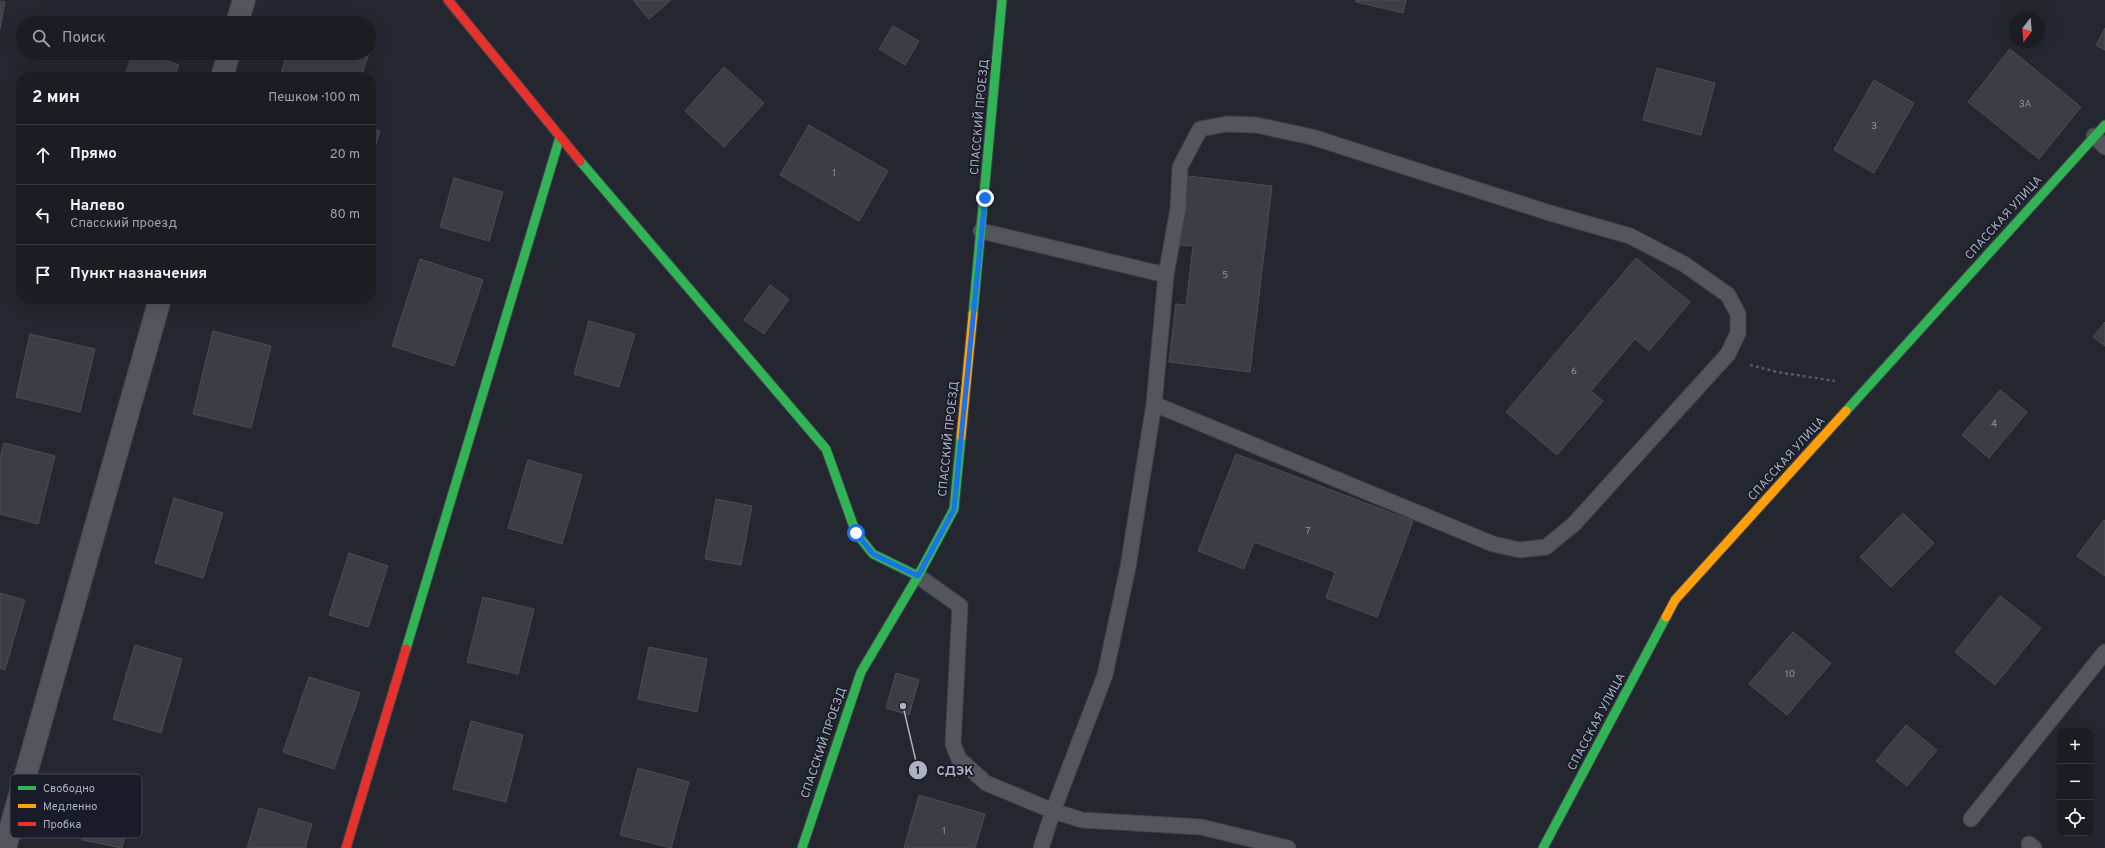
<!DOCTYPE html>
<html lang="ru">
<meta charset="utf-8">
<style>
body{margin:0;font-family:Overpass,sans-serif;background:#24262b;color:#f1f3f6}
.controls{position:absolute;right:12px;bottom:12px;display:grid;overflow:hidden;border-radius:8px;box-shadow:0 4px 16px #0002}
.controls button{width:36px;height:36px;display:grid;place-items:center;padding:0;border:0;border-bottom:1px solid #393b41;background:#1b1d23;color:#f1f3f6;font:20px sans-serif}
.compass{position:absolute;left:2009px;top:12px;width:36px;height:36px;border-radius:50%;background:#1b1d23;box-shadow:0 4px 16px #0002;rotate:196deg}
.stop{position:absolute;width:12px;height:12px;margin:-9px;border:3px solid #1a73e8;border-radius:50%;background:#fff}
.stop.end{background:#1a73e8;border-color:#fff;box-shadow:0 1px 4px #0008}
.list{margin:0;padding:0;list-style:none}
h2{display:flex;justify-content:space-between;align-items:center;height:52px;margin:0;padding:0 16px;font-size:17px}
h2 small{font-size:13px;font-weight:400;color:#a0a2a6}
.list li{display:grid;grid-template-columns:26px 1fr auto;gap:12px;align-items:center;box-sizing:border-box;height:60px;padding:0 16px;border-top:1px solid #393b41}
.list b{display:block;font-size:15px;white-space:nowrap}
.list p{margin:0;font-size:13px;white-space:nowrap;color:#a0a2a6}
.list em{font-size:13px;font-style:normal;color:#a0a2a6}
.icon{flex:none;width:22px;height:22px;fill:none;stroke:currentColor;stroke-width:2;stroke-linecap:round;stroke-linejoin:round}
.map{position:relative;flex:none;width:2105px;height:848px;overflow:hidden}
.search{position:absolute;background:#1b1d23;box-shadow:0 4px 16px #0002;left:16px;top:16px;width:360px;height:44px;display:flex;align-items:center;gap:10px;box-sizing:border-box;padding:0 14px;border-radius:22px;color:#a0a2a6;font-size:15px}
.panel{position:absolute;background:#1b1d23;box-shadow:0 4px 16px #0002;left:16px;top:72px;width:360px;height:232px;border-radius:16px}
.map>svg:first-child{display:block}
</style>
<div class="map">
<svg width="2105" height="848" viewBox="0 0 2105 848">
<rect width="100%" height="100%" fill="#24272f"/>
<path fill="#3c3e46" stroke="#4c4e57" d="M 633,0 L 671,0 L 649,19 Z
M 1356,0 L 1406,0 L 1403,13 L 1356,2 Z
M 0,1 L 5,2 L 0,29 Z
M 893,26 L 919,41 L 905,65 L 879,49 Z
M 2105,28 L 2105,50 L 2096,45 Z
M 2010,49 L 2081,107 L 2039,159 L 1968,102 Z
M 133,53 L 147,53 L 179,65 L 174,77 L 124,77 Z
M 287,53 L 369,53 L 361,77 L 280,77 Z
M 724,67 L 764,103 L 724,147 L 685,111 Z
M 1657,68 L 1715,83 L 1701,135 L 1643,120 Z
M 1874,80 L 1914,103 L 1874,173 L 1834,150 Z
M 809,125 L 888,171 L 859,221 L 780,175 Z
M 371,128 L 380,131 L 371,161 Z
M 1188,176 L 1272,186 L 1250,372 L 1169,362 L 1176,304 L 1186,305 L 1193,246 L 1180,245 Z
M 454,178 L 503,192 L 489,241 L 440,227 Z
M 1636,258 L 1690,302 L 1649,351 L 1635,339 L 1591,391 L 1603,401 L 1557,455 L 1506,412 Z
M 420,259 L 483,280 L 454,366 L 392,346 Z
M 770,285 L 789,299 L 764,334 L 744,320 Z
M 281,299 L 296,299 L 295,302 Z
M 589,321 L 635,334 L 619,387 L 574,374 Z
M 2105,322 L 2105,346 L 2093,337 Z
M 213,331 L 271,346 L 251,428 L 193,414 Z
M 30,334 L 95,349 L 80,412 L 16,397 Z
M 2000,390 L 2027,412 L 1989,458 L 1962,435 Z
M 4,443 L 55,456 L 38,524 L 0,514 L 0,458 Z
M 1236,454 L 1413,521 L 1377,617 L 1326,598 L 1335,572 L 1254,542 L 1244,569 L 1198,551 Z
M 528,460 L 582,475 L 562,544 L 508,528 Z
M 174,498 L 223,513 L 203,578 L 155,563 Z
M 716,499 L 752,506 L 741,565 L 705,559 Z
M 1903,513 L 1934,543 L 1891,587 L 1860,557 Z
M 2104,520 L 2105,521 L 2105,576 L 2077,556 Z
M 349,553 L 388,566 L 368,627 L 329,615 Z
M 0,593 L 25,600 L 5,670 L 0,668 Z
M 2000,596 L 2041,628 L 1995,685 L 1955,652 Z
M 483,597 L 534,609 L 518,674 L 467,662 Z
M 1793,632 L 1831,663 L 1787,715 L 1749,684 Z
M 135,645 L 182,659 L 161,733 L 113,719 Z
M 649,647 L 707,659 L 697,712 L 638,699 Z
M 896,673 L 919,680 L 909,715 L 886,708 Z
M 309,677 L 360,693 L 334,769 L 283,752 Z
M 471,721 L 523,735 L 506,802 L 453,789 Z
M 1906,725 L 1937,750 L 1907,786 L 1876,761 Z
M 638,768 L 689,782 L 671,848 L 620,835 Z
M 95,782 L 135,791 L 122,848 L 82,840 Z
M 919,795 L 985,814 L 975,848 L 904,848 Z
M 259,808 L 312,824 L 305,848 L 247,848 Z"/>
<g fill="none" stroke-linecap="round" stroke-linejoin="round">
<defs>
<path id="lane" d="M 2094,136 L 2105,147
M 981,231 L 1166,275 L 1154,404 L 1128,567 L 1105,675 L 1053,811 L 1082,820 L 1201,827 L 1288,848
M 1154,404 L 1493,544 L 1520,550 L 1546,547 L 1574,524 L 1728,354 L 1738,333 L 1738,314 L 1728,295 L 1684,264 L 1630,236 L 1550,213 L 1312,137 L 1256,125 L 1227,124 L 1200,129 L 1180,167 L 1178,209 L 1166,275
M 918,576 L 960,606 L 953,744 L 959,759 L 986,783 L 1053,811 L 1041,848
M 1971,819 L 2105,652
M 2029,844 L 2034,848"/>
<path id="street" d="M 237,23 L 244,0
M 222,77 L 229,53
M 5,848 L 160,299"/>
<path id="fast" d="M 580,161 L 826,449 L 856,533 L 873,554 L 918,576
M 973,314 L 1002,0
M 1846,411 L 2105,125
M 406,649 L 560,137
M 802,848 L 861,672 L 918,576 L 954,509 L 961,437
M 1543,848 L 1666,617"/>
<path id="slow" d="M 961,437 L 973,314
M 1666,617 L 1675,600 L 1846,411"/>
<path id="jam" d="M 448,0 L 580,161
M 346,848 L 406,649"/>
</defs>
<use href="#lane" stroke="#404248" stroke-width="17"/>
<use href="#street" stroke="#404248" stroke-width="24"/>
<use href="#fast" stroke="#404248" stroke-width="11"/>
<use href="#slow" stroke="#404248" stroke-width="11"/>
<use href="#jam" stroke="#404248" stroke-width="11"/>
<path stroke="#585a62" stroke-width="2.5" stroke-dasharray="3 3" stroke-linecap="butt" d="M 1750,365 L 1777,372 L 1835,381"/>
<use href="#lane" stroke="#54565e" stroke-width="15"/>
<use href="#street" stroke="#54565e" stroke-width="22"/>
<use href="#fast" stroke="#30b455" stroke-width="9"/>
<use href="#slow" stroke="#ff9f0a" stroke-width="9"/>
<use href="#jam" stroke="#e5322d" stroke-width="9"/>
</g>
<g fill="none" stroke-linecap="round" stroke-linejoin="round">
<path stroke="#1a73e8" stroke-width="5" d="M 856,533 L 873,554 L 918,576 L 954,509 L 985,198"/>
</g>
<g text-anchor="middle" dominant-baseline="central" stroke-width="3.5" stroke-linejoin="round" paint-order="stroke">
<g font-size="10" fill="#9194a2">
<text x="2025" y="104">3А</text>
<text x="1874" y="126">3</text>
<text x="834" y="173">1</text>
<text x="1225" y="275">5</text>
<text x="1574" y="371">6</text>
<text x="1994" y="424">4</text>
<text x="1308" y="531">7</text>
<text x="1790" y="674">10</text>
<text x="944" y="831">1</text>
</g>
<g font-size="12" fill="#adb1c1" stroke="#191c28">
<text transform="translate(980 117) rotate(-85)">СПАССКИЙ ПРОЕЗД</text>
<text transform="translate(2004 218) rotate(-48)">СПАССКАЯ УЛИЦА</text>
<text transform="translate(949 439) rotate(-84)">СПАССКИЙ ПРОЕЗД</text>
<text transform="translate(1787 459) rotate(-48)">СПАССКАЯ УЛИЦА</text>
<text transform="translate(1597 722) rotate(-62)">СПАССКАЯ УЛИЦА</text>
<text transform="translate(824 743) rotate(-71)">СПАССКИЙ ПРОЕЗД</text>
</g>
</g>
<rect x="10" y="774" width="132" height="64" rx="6" fill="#191c28" stroke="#454956" stroke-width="1"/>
<rect x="18" y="786" width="18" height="4" fill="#30b455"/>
<rect x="18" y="804" width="18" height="4" fill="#ff9f0a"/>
<rect x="18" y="822" width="18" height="4" fill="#e5322d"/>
<g font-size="11" fill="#adb1c1">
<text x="43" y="792">Свободно</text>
<text x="43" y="810">Медленно</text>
<text x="43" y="828">Пробка</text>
</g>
<path fill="none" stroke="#adb1c1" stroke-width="1.5" d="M903 706L918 770"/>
<g fill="#adb1c1" stroke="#191c28" stroke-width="1.5">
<circle cx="903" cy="706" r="4"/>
<circle cx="918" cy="770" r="10"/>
</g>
<g font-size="12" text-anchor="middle" font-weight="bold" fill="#111">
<text x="918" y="774">1</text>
</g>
<g font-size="13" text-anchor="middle" font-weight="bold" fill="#adb1c1" stroke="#191c28" stroke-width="3.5" stroke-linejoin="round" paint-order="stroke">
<text x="955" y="775">СДЭК</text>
</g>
</svg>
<div class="controls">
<button>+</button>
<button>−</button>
<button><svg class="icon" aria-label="locate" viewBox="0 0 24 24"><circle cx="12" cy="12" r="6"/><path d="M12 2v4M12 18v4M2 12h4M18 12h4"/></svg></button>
</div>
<svg class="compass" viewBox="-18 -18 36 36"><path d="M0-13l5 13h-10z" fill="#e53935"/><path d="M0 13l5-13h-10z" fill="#a0a2a6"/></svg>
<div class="stop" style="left:856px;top:533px"></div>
<div class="stop end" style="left:985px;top:198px"></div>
<div class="search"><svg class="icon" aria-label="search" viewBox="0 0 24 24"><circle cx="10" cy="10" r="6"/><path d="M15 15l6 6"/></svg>Поиск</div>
<section class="panel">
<h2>2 мин<small>Пешком · 100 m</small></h2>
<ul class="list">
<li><svg class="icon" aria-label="ahead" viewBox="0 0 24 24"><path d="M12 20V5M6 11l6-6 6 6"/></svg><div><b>Прямо</b></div><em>20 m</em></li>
<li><svg class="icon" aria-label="left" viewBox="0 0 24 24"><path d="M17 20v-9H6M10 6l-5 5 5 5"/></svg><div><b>Налево</b><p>Спасский проезд</p></div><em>80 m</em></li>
<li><svg class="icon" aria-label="arrive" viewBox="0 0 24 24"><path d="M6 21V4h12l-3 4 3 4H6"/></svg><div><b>Пункт назначения</b></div></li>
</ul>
</section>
</div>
